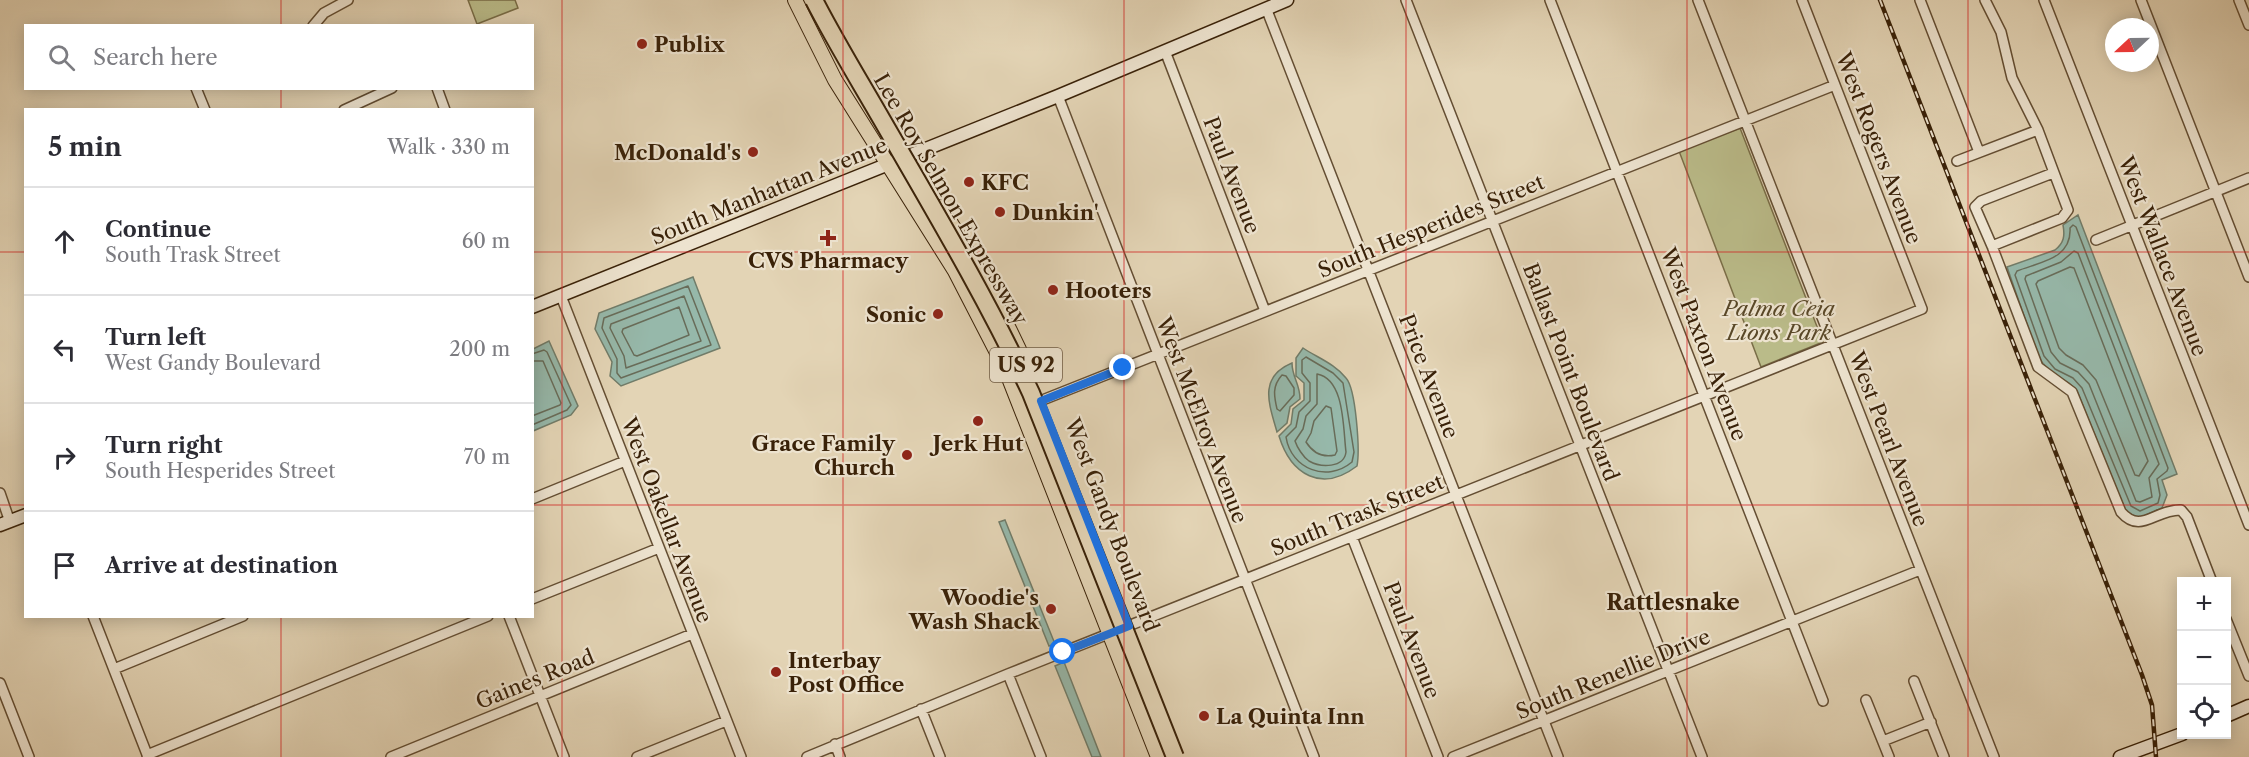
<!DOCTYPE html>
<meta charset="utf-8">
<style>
body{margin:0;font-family:"Libre Caslon Text",serif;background:#f7f7f7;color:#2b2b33}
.controls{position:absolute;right:18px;bottom:18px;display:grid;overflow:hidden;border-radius:0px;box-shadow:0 3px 15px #0003}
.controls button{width:54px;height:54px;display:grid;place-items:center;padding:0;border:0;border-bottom:2px solid #e1e1e2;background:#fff;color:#2b2b33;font:30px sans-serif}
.compass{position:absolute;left:2105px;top:18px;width:54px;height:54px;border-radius:50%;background:#fff;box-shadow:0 3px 15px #0003;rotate:248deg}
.stop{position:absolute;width:18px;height:18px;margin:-14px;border:4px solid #1a73e8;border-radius:50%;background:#fff}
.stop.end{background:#1a73e8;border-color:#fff;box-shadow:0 2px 6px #0008}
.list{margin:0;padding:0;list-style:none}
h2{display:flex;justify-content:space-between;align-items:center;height:78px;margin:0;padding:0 24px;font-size:26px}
h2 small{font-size:20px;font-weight:400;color:#7c7c81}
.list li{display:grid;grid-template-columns:39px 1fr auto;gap:18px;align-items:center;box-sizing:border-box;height:108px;padding:0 24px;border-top:2px solid #e1e1e2}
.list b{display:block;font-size:22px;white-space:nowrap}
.list p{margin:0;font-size:20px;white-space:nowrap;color:#7c7c81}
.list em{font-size:20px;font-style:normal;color:#7c7c81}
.icon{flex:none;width:33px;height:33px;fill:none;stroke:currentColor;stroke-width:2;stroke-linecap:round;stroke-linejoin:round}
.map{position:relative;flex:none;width:2249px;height:757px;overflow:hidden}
.search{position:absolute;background:#fff;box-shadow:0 3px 15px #0003;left:24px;top:24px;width:510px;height:66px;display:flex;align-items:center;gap:15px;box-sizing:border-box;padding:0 21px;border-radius:0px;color:#7c7c81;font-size:22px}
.panel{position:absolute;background:#fff;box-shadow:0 3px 15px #0003;left:24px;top:108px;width:510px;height:510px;border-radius:0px}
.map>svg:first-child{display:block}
</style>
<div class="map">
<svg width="2249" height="757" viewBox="0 0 2249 757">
<rect width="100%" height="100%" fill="#e3d4b5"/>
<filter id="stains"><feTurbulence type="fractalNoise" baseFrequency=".00333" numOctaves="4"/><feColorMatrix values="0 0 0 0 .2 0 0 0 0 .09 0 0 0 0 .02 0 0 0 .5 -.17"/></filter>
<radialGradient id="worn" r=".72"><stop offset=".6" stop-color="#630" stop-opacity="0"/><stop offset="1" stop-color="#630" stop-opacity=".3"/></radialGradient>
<path fill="#babb89" stroke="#7a6e48" stroke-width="1.5" d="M 468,0 L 515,0 L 518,8 L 477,24 Z
M 1740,128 L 1823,342 L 1761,367 L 1679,151 Z"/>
<path fill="#96b8aa" stroke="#717c69" stroke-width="1.5" d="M 2078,215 L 2177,474 L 2162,480 L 2167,495 L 2162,508 L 2139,518 L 2126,512 L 2077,391 L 2069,383 L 2052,373 L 2039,359 L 2007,267 L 2055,250 C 2064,243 2065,236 2063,225 Z
M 693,277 L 720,348 L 621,386 L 610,376 L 612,362 L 595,329 L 599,313 Z
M 549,341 L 578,406 L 571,415 L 533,431 L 533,349 Z
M 1303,348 C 1318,358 1335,364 1346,378 C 1356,389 1360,450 1357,466 C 1322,493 1291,475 1279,436 L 1291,424 L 1293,409 L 1304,400 L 1304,383 L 1296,376 L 1296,358 Z
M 1292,363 C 1292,377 1300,384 1300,399 L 1290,407 L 1287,423 L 1277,432 C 1269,404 1258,377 1292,363 Z
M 1005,520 L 1055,644 L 1049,646 L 999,522 Z
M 1064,662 L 1101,757 L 1092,757 L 1055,666 Z"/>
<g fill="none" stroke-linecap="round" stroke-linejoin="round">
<path stroke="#686c59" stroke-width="1.5" d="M 2073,225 L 2076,227 L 2168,468 L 2167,471 L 2157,479 L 2160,495 L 2158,503 L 2140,511 L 2131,506 L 2082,388 L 2073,378 L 2055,369 L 2044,356 L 2015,275 L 2017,271 C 2040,262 2072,259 2070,228 Z
M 2074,251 L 2078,253 L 2159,464 L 2149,478 L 2152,497 L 2140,502 L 2136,501 L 2089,384 L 2078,372 L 2060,363 L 2051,352 L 2025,279 L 2026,276 L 2061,262 Z
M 2070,267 L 2074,268 L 2148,461 L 2139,476 L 2135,475 L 2096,380 L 2083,365 L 2066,355 L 2059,348 L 2036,284 L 2038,281 Z
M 688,286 L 711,345 L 621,378 L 617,373 L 617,359 L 602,328 L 604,318 Z
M 684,296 L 701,341 L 626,368 L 624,356 L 610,328 L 611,324 Z
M 679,307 L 689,335 L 637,356 L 634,355 L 622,332 L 623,329 Z
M 532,354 L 544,350 L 547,352 L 571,405 L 567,410 L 532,425
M 1306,357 L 1333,373 L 1343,383 L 1354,452 L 1352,462 C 1327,483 1291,469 1286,437 L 1296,427 L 1299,412 L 1310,401 L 1310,383 L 1302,373 L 1302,360 Z
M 532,361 L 543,361 L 561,403 L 560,405 L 532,416
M 1317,374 C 1345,379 1343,429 1346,452 C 1344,468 1321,468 1309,461 C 1303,457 1297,447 1295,441 L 1303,429 L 1306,416 L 1317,404 Z
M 1282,375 L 1286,376 L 1294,388 L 1294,395 L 1280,411 L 1277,409 C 1274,396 1272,386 1282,375 Z
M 1326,406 L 1331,408 L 1337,451 L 1335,455 C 1322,458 1313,453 1306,442 L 1311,433 L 1314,421 Z"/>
<defs>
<path id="street" d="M 1406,0 L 1702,757
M 1550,0 L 1823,701
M 1698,0 L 1994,757
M 1920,0 L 1979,152
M 1985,0 L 2001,32 L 2012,78 L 2038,130 L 2068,210 L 2062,218 L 1992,246
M 2044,0 L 2249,525
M 2141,0 L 2249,277
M 2239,0 L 2249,25
M 1266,8 L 1558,757
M 313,26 L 324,13 L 348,0
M 1165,51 L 1265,311
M 196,88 L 205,110
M 437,88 L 445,110
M 1058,96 L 1314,757
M 344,110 L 392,88
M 1957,161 L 2038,130
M 2053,173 L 1981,201 L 1975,207 L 1992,246 L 2038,367 L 2072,392 L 2121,512 C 2141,535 2155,509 2181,510 L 2187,517 L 2212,582
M 2096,240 L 2249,178
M 561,296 L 741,757
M 1040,401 L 1835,85
M 0,493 L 10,522
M 532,499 L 625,461
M 1352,537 L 1438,757
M 532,599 L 659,548
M 93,616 L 148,757
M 509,616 L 564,757
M 2226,619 L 2249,676
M 114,669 L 243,616
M 1008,674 L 1041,757
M 1914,681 L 1944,757
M 0,683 L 29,757
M 1866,700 L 1889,757
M 921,709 L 940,757
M 1883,741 L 1931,722
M 835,744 L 840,757
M 147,755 L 488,616
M 391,757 L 692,634
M 637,757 L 726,721
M 807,757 L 1008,674 L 1922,309 L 1802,0
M 1453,757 L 1920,570"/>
<path id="secondary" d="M 532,307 L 1058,96 L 1287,0
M 0,525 L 26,515
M 2226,716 L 2249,706
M 2120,757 L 2182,734"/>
<path id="primary" d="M 795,0 L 835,80 L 955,271 L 1005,368 L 1158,757
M 941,207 C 973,258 1002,311 1027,367"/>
</defs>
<use href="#street" stroke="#644e33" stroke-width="12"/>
<use href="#secondary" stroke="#392108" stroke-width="15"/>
<use href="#primary" stroke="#392108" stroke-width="16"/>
<use href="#street" stroke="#ede3cf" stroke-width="9"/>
<use href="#secondary" stroke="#ede3cf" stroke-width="12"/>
<use href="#primary" stroke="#e3d4b5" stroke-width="14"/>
<defs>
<path id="rail" d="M 1880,0 L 2142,675 L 2152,705 L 2156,757"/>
</defs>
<use href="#rail" stroke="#392108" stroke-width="4.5"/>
<use href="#rail" stroke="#ede3cf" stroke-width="2" stroke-dasharray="7" stroke-linecap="butt"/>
<defs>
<path id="highway-bridge" d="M 814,0 C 835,41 859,80 882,120 C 934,210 987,299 1031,393 L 1175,757"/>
</defs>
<use href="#highway-bridge" stroke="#392108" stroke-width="20" stroke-linecap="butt"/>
<use href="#highway-bridge" stroke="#e3d4b5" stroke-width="16"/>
</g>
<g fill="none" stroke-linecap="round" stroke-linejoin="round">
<path stroke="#1a73e8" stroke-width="8" d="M 1063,652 L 1129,626 L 1041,401 L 1123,368"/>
</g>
<path fill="none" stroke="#d62828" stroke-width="1.5" stroke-opacity="0.55" d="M 281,0 L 281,26M 562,0 L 562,757M 843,0 L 843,757M 1124,0 L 1124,757M 1406,0 L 1406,757M 1687,0 L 1687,757M 1968,0 L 1968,757M 281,88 L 281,110M 0,252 L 26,252M 532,252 L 2249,252M 0,505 L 26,505M 532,505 L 2249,505M 281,616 L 281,757"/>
<g fill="#8f2418" stroke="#ede3cf" stroke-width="2">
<circle cx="642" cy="44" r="6"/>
<circle cx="753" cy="152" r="6"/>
<circle cx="969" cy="182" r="6"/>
<circle cx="1000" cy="212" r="6"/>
<path d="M825 229h6v6h6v6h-6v6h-6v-6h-6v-6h6z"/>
<circle cx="1053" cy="290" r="6"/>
<circle cx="938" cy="314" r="6"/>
<circle cx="978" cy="421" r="6"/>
<circle cx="907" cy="455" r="6"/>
<circle cx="1051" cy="609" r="6"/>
<circle cx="776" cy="672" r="6"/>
<circle cx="1204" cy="716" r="6"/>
</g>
<g text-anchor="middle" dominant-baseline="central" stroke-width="4.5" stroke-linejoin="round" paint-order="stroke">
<rect fill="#ede3cf" stroke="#6f5b44" stroke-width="1.5" x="990" y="348" width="72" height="34" rx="4.5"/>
<g font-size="20" font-weight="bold" fill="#392108">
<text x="1026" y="365">US 92</text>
</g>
<g font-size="21" font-weight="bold" fill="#392108" stroke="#ede3cf" text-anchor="start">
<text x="654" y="44">Publix</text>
<text x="741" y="152" text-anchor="end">McDonald's</text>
<text x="981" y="182">KFC</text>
<text x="1012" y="212">Dunkin'</text>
<text x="828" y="260" text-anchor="middle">CVS Pharmacy</text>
<text x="1065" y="290">Hooters</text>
<text x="926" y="314" text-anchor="end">Sonic</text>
<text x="895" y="443" text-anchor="end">Grace Family<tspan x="895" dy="24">Church</tspan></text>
<text x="978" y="443" text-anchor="middle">Jerk Hut</text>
<text x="1039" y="597" text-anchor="end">Woodie's<tspan x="1039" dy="24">Wash Shack</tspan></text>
<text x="788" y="660">Interbay<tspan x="788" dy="24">Post Office</tspan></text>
<text x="1216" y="716">La Quinta Inn</text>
</g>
<g font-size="21" fill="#392108" stroke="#ede3cf">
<text transform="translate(1879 148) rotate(69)">West Rogers Avenue</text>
<text transform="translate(1232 175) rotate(69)">Paul Avenue</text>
<text transform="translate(769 191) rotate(-22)">South Manhattan Avenue</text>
<text transform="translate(951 199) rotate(60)">Lee Roy Selmon Expressway</text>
<text transform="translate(1431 226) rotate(-22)">South Hesperides Street</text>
<text transform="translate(2163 256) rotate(69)">West Wallace Avenue</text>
<text transform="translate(1704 344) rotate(69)">West Paxton Avenue</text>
<text transform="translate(1571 372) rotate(69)">Ballast Point Boulevard</text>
<text transform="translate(1429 376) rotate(69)">Price Avenue</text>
<text transform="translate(1202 420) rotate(69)">West McElroy Avenue</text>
<text transform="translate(1889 439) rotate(69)">West Pearl Avenue</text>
<text transform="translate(1357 515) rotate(-22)">South Trask Street</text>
<text transform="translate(667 520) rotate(69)">West Oakellar Avenue</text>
<text transform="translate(1112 525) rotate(69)">West Gandy Boulevard</text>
<text transform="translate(1412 640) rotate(69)">Paul Avenue</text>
<text transform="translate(1613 674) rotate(-22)">South Renellie Drive</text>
<text transform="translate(535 679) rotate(-22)">Gaines Road</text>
</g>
<g font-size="21" font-style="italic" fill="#594828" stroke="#ede3cf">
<text x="1779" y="308">Palma Ceia<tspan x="1779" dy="24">Lions Park</tspan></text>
</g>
<g font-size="22" font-weight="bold" fill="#392108" stroke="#ede3cf">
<text x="1673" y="602">Rattlesnake</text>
</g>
</g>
<rect width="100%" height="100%" filter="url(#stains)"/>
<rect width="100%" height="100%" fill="url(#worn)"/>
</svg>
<div class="controls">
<button>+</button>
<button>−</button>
<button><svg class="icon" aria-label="locate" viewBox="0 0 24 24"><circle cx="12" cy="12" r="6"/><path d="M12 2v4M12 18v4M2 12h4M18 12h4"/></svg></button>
</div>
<svg class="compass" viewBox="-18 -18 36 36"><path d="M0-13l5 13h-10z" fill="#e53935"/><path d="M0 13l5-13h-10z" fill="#7c7c81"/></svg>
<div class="stop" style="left:1063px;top:652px"></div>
<div class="stop end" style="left:1123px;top:368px"></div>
<div class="search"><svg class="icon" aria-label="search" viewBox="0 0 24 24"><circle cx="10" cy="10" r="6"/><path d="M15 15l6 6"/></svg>Search here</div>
<section class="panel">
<h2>5 min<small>Walk · 330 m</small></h2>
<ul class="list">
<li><svg class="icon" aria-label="ahead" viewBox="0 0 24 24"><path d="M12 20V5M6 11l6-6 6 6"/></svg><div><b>Continue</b><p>South Trask Street</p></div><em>60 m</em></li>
<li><svg class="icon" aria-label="left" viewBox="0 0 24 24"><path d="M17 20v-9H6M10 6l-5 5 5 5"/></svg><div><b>Turn left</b><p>West Gandy Boulevard</p></div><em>200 m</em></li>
<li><svg class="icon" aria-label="right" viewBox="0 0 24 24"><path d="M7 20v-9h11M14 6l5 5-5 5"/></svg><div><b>Turn right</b><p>South Hesperides Street</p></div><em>70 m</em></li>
<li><svg class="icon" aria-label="arrive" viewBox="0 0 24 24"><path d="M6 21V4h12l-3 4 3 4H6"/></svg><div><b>Arrive at destination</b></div></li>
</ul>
</section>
</div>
